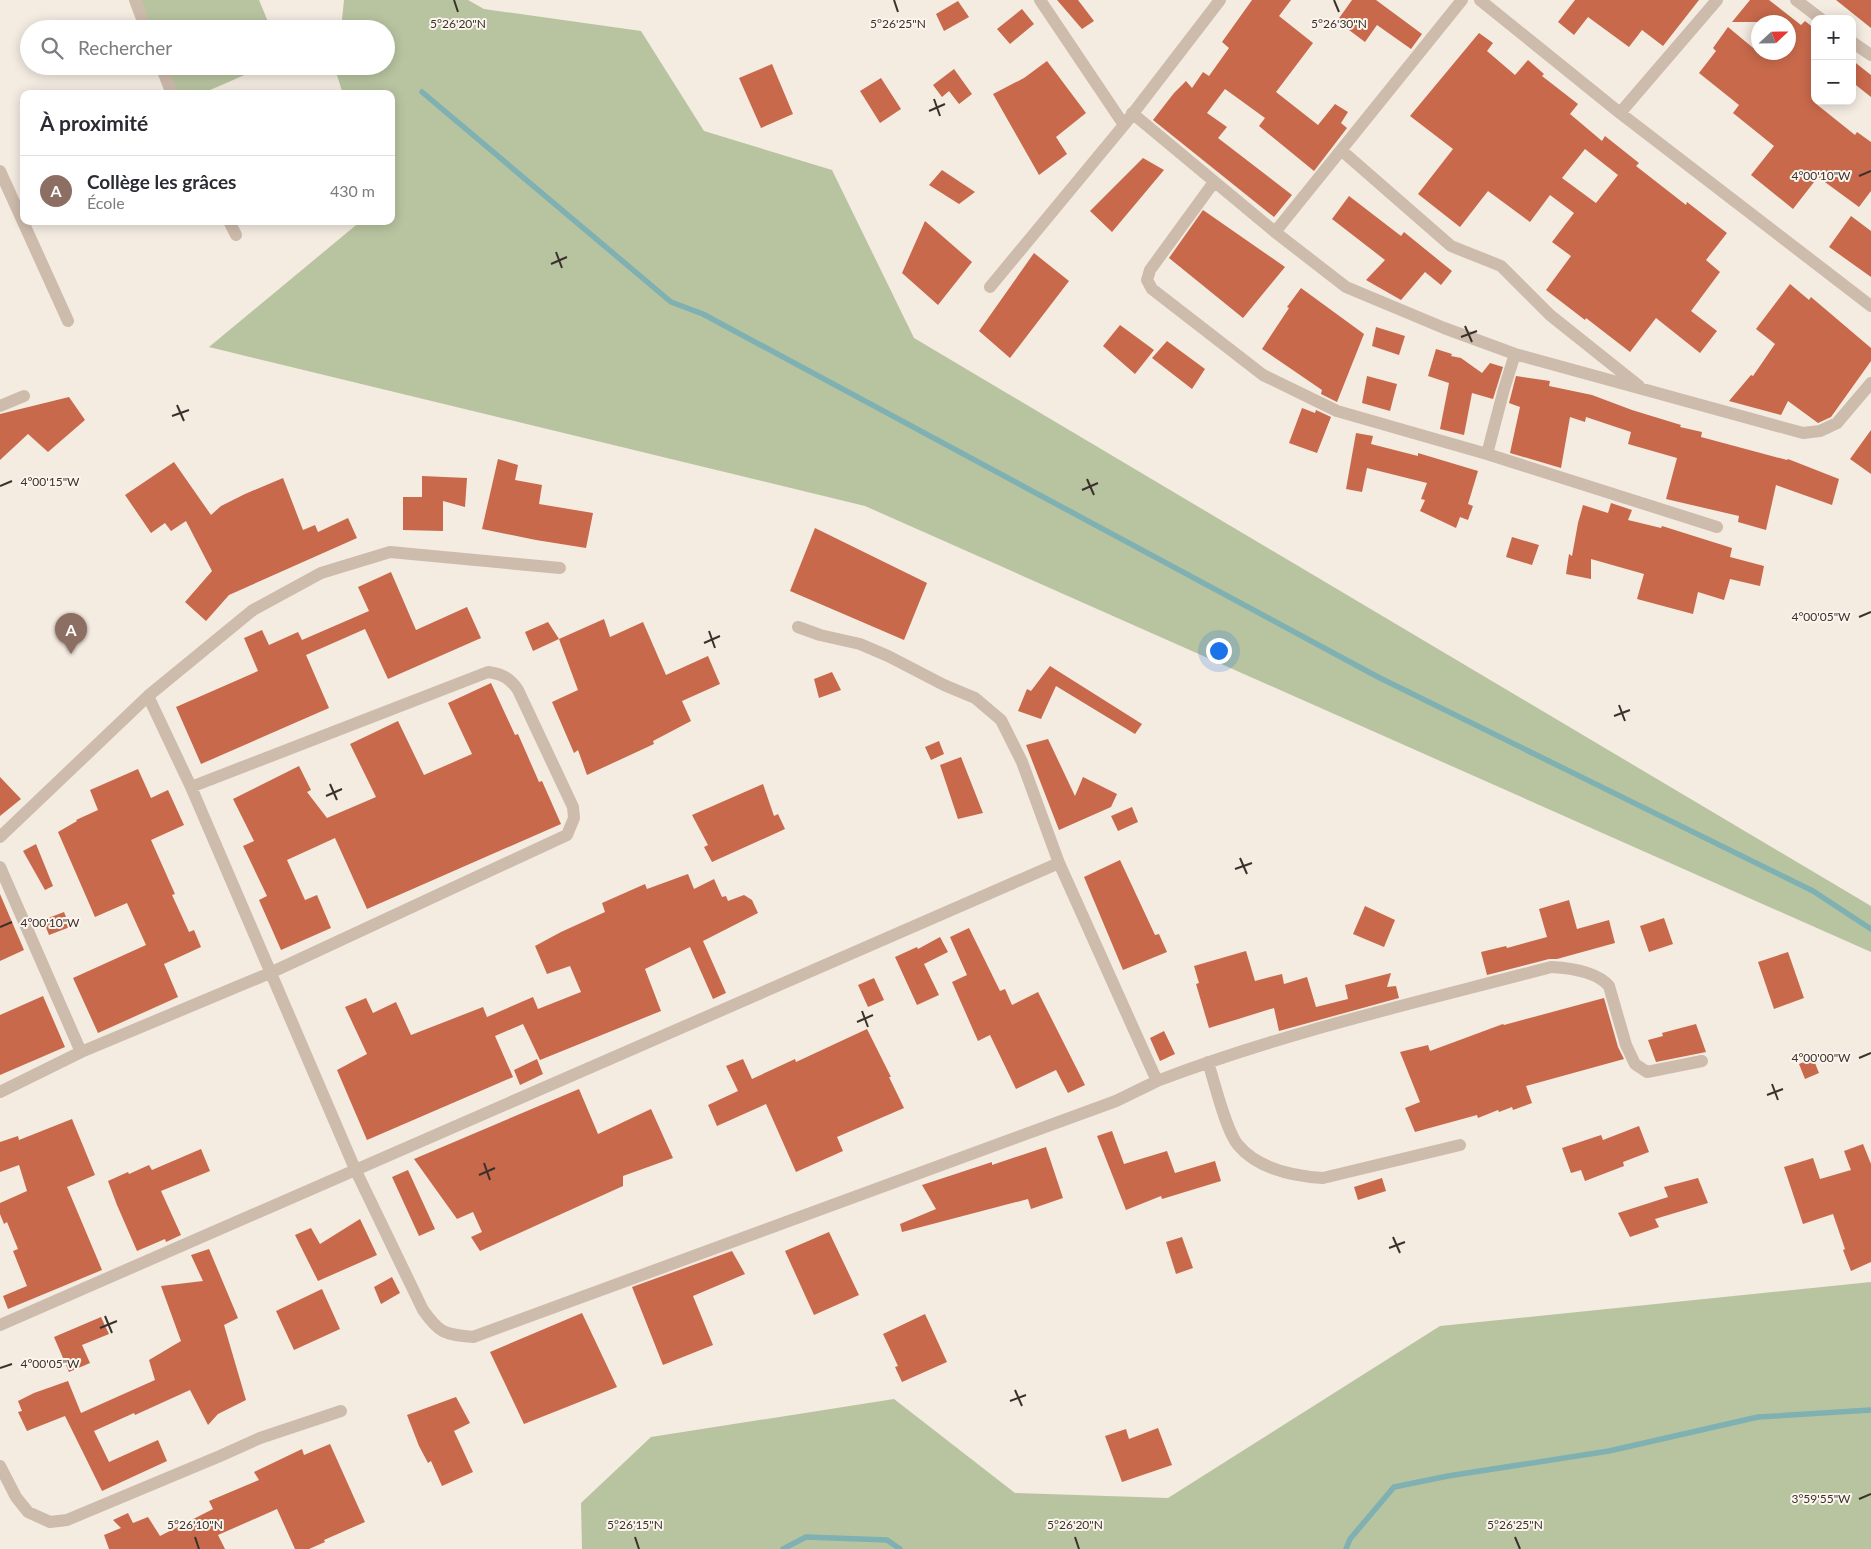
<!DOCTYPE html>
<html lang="fr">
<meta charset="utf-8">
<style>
body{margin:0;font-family:Lato,sans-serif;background:#f2f2f3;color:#2b2b33}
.controls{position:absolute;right:15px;top:15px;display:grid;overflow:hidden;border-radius:10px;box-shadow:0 2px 12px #0003}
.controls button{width:45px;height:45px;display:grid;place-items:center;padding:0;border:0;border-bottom:1px solid #e1e1e2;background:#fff;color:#2b2b33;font:25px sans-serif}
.compass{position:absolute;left:1751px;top:15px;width:45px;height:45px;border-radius:50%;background:#fff;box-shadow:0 2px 12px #0003;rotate:68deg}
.you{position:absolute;left:1218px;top:650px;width:18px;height:18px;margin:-12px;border:4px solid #fff;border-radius:50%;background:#1a73e8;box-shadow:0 0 0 8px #1a73e833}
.badge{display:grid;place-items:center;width:32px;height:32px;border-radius:50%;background:#1f5a5e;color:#fff;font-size:16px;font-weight:700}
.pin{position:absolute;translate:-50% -41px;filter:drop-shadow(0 1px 2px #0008)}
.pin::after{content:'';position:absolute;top:26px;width:18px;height:15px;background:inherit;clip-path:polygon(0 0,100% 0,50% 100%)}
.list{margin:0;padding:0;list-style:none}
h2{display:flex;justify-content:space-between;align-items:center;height:65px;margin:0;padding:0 20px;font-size:21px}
h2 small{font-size:16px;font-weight:400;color:#7c7c81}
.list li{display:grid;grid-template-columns:32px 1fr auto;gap:15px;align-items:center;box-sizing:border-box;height:70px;padding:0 20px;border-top:1px solid #e1e1e2}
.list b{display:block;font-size:19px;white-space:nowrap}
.list p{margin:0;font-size:16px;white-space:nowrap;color:#7c7c81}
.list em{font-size:16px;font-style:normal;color:#7c7c81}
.icon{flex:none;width:28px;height:28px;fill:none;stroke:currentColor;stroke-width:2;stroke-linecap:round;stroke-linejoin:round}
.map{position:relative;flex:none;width:1871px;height:1549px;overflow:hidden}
.search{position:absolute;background:#fff;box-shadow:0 2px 12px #0003;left:20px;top:20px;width:375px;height:55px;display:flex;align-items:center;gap:12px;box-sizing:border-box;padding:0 18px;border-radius:28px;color:#7c7c81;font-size:19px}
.panel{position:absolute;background:#fff;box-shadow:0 2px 12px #0003;left:20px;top:90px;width:375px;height:135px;border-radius:10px}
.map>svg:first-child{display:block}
</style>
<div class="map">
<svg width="1871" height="1549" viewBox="0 0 1871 1549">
<rect width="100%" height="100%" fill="#f4ebe1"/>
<path fill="#b8c4a0" d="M 141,0 L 259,0 L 271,29 L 152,29 Z
M 344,0 L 468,0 L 484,9 L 641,31 L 704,131 L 832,170 L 914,338 L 1871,906 L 1871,952 L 865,506 L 209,347 L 361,221 L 391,221 L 391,94 L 343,94 L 336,72 L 337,66 L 386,66 L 386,29 L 341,29 Z
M 167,66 L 265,66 L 201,94 L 178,94 Z
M 1871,1282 L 1871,1549 L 582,1549 L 581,1503 L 651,1437 L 894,1399 L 1015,1493 L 1168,1498 L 1440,1326 Z"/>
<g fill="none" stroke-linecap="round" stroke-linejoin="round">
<path stroke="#7fb0b2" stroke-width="5.5" d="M 422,92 L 671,302 L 703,314 L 1378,677 L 1813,891 L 1871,929
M 783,1549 L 806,1537 L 887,1540 L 900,1549
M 1346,1549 L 1350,1539 L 1394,1487 L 1448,1476 L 1609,1451 L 1758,1417 L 1871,1410"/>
</g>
<path fill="#c8694b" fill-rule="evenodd" d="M 1057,0 L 1078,0 L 1094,21 L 1082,29 Z
M 1252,0 L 1291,0 L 1279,16 L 1313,43 L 1276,92 L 1318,125 L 1335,104 L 1348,112 L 1341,123 L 1347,128 L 1314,171 L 1259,126 L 1265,118 L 1225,89 L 1207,113 L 1227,127 L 1218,138 L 1292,195 L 1274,217 L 1153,120 L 1174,93 L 1186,81 L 1192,88 L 1203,72 L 1209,76 L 1229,48 L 1222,42 Z
M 1352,0 L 1376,0 L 1422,34 L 1411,49 L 1377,25 L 1365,42 L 1337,21 Z
M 1575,0 L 1699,0 L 1663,46 L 1642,30 L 1629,47 L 1588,17 L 1574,35 L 1558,22 Z
M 1750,0 L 1769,0 L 1801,25 L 1805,21 L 1815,29 L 1815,103 L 1855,135 L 1857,132 L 1871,142 L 1871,191 L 1859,207 L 1818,177 L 1793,209 L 1751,175 L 1774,146 L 1733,113 L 1739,105 L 1699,73 L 1716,51 L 1713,48 L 1728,27 L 1758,52 L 1788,52 L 1788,22 L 1732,22 Z
M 1836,0 L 1871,0 L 1871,28 Z
M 958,1 L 969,17 L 944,31 L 936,14 Z
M 1022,9 L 1034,24 L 1010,44 L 997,29 Z
M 1479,33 L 1493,43 L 1487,51 L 1515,75 L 1528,60 L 1544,74 L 1542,76 L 1578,104 L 1570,114 L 1602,141 L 1605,136 L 1639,163 L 1636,166 L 1686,205 L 1687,202 L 1727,233 L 1706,260 L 1720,272 L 1691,311 L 1717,331 L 1700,353 L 1656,318 L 1630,352 L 1586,318 L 1585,320 L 1546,290 L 1571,256 L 1552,242 L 1574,213 L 1550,195 L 1530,222 L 1488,191 L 1460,227 L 1418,194 L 1453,149 L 1410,116 ZM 1585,149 L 1618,175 L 1596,203 L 1562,178 Z
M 1852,60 L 1871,75 L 1871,97 L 1852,82 Z
M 1047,61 L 1086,113 L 1056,137 L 1067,154 L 1039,175 L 993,94 L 1024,78 Z
M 772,64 L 793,114 L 761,128 L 739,78 Z
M 954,69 L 972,94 L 959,104 L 949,91 L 942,97 L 933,85 Z
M 881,78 L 901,109 L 880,123 L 860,91 Z
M 1143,158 L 1164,170 L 1112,232 L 1090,211 Z
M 942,170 L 975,192 L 959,204 L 929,185 Z
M 1349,196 L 1401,236 L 1404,232 L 1452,271 L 1441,285 L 1425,272 L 1401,300 L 1366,280 L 1385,260 L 1332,219 Z
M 1203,210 L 1285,267 L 1243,318 L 1169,258 Z
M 1851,216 L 1871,231 L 1871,277 L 1829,247 Z
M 925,221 L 972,262 L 938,305 L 902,273 Z
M 1034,253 L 1069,281 L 1010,358 L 979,331 Z
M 1790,284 L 1809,300 L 1811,297 L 1871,348 L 1871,361 L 1831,417 L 1818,423 L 1788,401 L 1781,415 L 1729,401 L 1751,375 L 1753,376 L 1775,344 L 1756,329 Z
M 1301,288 L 1364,334 L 1337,402 L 1321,394 L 1322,390 L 1262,349 L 1289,308 L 1287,307 Z
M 1120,325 L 1154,350 L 1135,374 L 1103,346 Z
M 1376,327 L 1405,336 L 1399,355 L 1372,346 Z
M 1167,341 L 1205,369 L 1192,389 L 1152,358 Z
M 1436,349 L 1452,354 L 1451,356 L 1461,358 L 1482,373 L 1490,363 L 1503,367 L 1493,399 L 1472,393 L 1464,435 L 1440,429 L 1449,383 L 1428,376 Z
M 1367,376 L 1397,384 L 1390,411 L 1362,403 Z
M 1516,376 L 1550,381 L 1549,386 L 1592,395 L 1632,410 L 1681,425 L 1680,427 L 1702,432 L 1701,437 L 1787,460 L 1788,459 L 1839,479 L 1832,505 L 1776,485 L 1766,530 L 1738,522 L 1739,516 L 1666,499 L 1677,458 L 1628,444 L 1631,432 L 1586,417 L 1585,422 L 1570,417 L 1561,468 L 1510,453 L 1520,407 L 1509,403 Z
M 69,397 L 85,420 L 48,452 L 28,434 L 0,460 L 0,414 Z
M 1302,408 L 1315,413 L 1316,410 L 1331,417 L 1317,453 L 1289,443 Z
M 1871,430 L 1871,474 L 1850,459 Z
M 1356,433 L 1373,436 L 1371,444 L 1418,456 L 1418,453 L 1478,471 L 1468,504 L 1473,506 L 1468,520 L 1460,517 L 1456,528 L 1420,511 L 1425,500 L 1421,499 L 1427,483 L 1367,468 L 1362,492 L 1346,489 Z
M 498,459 L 518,465 L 515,480 L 542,485 L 539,504 L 593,513 L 586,548 L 536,540 L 482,529 Z
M 174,462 L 211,515 L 221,506 L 245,494 L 283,478 L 303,530 L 315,525 L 318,532 L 348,518 L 357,538 L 229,595 L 206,621 L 185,602 L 212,571 L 186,521 L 171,531 L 165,523 L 151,533 L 125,495 Z
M 422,476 L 467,478 L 465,507 L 443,501 L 443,531 L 403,530 L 403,497 L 422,497 Z
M 1611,503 L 1632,510 L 1628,520 L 1661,528 L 1662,526 L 1732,548 L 1730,557 L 1764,566 L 1760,586 L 1730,579 L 1724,600 L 1698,592 L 1693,614 L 1637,599 L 1644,574 L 1591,559 L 1591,579 L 1566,574 L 1569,554 L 1572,556 L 1578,523 L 1583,505 L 1608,513 Z
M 815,528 L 927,583 L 904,640 L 790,591 Z
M 1512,537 L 1539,545 L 1532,565 L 1506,557 Z
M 391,572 L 416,630 L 467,607 L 481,638 L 388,679 L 365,629 L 306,655 L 329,708 L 201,764 L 176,707 L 258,671 L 244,638 L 262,630 L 269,645 L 298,632 L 302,640 L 369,611 L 358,587 Z
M 604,619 L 610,637 L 643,622 L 666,675 L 708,656 L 720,684 L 682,701 L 691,721 L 653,741 L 654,744 L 587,775 L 578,750 L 574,753 L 552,702 L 578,690 L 559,639 Z
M 548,622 L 559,639 L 533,651 L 525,632 Z
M 1050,666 L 1142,724 L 1135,734 L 1056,686 L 1041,719 L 1018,711 L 1027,689 L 1031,691 Z
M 832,672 L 841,690 L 819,698 L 814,679 Z
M 491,683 L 515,735 L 518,734 L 539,782 L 542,781 L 561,824 L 367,909 L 335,838 L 287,860 L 305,900 L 317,895 L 331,928 L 281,950 L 259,900 L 267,896 L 243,846 L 254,841 L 233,799 L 299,766 L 311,790 L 307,792 L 327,818 L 376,797 L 350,744 L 398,721 L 424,775 L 472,754 L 448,703 Z
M 1048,739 L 1075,796 L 1083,777 L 1117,794 L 1111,807 L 1059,830 L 1026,745 Z
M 939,741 L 944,754 L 931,760 L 925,747 Z
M 961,757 L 983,813 L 958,819 L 940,765 Z
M 138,769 L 151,798 L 168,790 L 184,825 L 151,840 L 175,894 L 172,895 L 189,932 L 194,930 L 201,947 L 164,964 L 178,997 L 98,1033 L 73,978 L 146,945 L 127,903 L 95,917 L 58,832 L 77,821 L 76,820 L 98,810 L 90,790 Z
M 0,777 L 21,799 L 0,816 Z
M 763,784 L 774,816 L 778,814 L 785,829 L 712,862 L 704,847 L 708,845 L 692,815 Z
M 1132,807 L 1138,822 L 1118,831 L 1111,816 Z
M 36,844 L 53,886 L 45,890 L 23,851 Z
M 1120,860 L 1155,935 L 1159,934 L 1167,952 L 1123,970 L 1084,877 Z
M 688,874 L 694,889 L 714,879 L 722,897 L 726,896 L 728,901 L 744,895 L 752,900 L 758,913 L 703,941 L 726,993 L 713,999 L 690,947 L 645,969 L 661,1011 L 540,1060 L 523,1024 L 495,1036 L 513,1077 L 367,1140 L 337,1070 L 367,1054 L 345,1007 L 366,998 L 373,1013 L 396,1002 L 411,1035 L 483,1007 L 487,1017 L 533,997 L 538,1009 L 581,992 L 570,966 L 547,974 L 535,946 L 561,932 L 605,912 L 602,903 L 645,884 L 647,889 Z
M 0,894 L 24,950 L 0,961 Z
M 1569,900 L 1577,929 L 1609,920 L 1615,943 L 1557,959 L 1549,959 L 1487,975 L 1481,952 L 1506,946 L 1507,948 L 1547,937 L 1539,909 Z
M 1365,906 L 1395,920 L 1384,947 L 1353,934 Z
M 64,912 L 70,927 L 49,935 L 43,920 Z
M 1664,918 L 1673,944 L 1649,952 L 1640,926 Z
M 969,928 L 1000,991 L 1005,989 L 1012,1005 L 1038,992 L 1085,1085 L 1068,1093 L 1056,1070 L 1016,1089 L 990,1035 L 978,1041 L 952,982 L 967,975 L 950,937 Z
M 940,937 L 948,952 L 924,964 L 939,995 L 917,1005 L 895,957 L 917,947 L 918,949 Z
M 1246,951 L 1255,981 L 1282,974 L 1284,984 L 1307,977 L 1316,1007 L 1348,999 L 1345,985 L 1391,973 L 1387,987 L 1396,986 L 1399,998 L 1279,1031 L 1274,1008 L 1209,1028 L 1196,984 L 1199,983 L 1194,966 Z
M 1788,952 L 1804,998 L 1774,1009 L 1758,962 Z
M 874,978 L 884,1000 L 868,1007 L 858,985 Z
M 43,996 L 65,1047 L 0,1075 L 0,1015 Z
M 1604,998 L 1618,1047 L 1624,1059 L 1526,1086 L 1532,1103 L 1513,1110 L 1512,1107 L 1499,1112 L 1498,1110 L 1478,1118 L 1477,1115 L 1415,1132 L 1405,1108 L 1420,1102 L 1400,1052 L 1428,1045 L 1430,1051 L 1503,1024 L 1504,1025 Z
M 1696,1024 L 1706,1052 L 1656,1062 L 1648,1040 L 1663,1036 L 1662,1033 Z
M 867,1029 L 891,1077 L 889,1077 L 904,1108 L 837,1137 L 843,1151 L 796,1172 L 766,1104 L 717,1126 L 708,1105 L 738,1091 L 726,1066 L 743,1059 L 752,1079 L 795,1059 L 796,1062 Z
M 1164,1031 L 1175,1054 L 1160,1061 L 1150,1038 Z
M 1813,1058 L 1819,1073 L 1805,1079 L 1799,1064 Z
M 537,1059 L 543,1074 L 520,1085 L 514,1070 Z
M 579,1089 L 598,1134 L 651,1109 L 673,1158 L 623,1176 L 623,1186 L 480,1251 L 471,1237 L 482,1232 L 473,1212 L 457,1219 L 414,1159 Z
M 72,1119 L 95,1175 L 67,1187 L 102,1270 L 8,1309 L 3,1296 L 27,1286 L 13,1251 L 18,1249 L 7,1222 L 4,1224 L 0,1214 L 0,1203 L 27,1191 L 19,1165 L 0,1172 L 0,1142 L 18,1136 L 19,1140 Z
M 1639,1126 L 1649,1152 L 1623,1162 L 1624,1166 L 1585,1181 L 1581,1170 L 1571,1173 L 1562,1148 L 1601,1135 L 1603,1140 Z
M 1112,1131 L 1124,1164 L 1167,1151 L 1175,1173 L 1215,1161 L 1221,1181 L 1162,1199 L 1161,1196 L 1126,1210 L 1097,1136 Z
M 1863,1144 L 1871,1164 L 1871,1262 L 1851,1271 L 1843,1250 L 1845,1249 L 1833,1214 L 1803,1224 L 1784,1167 L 1813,1158 L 1820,1179 L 1851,1170 L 1844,1151 Z
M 1046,1147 L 1063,1198 L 1031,1209 L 1028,1199 L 902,1232 L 900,1224 L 936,1209 L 922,1185 L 992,1162 L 992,1165 Z
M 201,1149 L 210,1171 L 161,1191 L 181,1235 L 166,1242 L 165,1239 L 137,1251 L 117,1205 L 108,1181 L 128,1172 L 129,1174 L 149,1165 L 152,1170 Z
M 408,1170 L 435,1229 L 419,1236 L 392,1177 Z
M 1382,1178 L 1386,1191 L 1358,1200 L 1354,1187 Z
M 1698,1178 L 1708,1203 L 1655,1219 L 1659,1227 L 1630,1237 L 1618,1213 L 1668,1197 L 1664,1187 Z
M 360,1219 L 377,1255 L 318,1281 L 295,1235 L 311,1228 L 320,1244 Z
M 829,1232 L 859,1295 L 814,1315 L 785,1251 Z
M 1182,1237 L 1193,1268 L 1176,1274 L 1166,1242 Z
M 209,1249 L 238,1318 L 224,1325 L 246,1400 L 218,1414 L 208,1425 L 190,1390 L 135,1415 L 134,1413 L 94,1431 L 109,1462 L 158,1440 L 167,1461 L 102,1491 L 65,1416 L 27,1431 L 18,1412 L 22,1411 L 18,1401 L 34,1393 L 68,1381 L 81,1413 L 155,1380 L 149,1360 L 181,1341 L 161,1286 L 203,1281 L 191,1255 Z
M 732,1251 L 745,1274 L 693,1296 L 713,1345 L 663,1365 L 632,1287 Z
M 392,1277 L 400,1293 L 381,1304 L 374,1287 Z
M 322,1289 L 340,1329 L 294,1350 L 276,1311 Z
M 582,1313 L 617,1387 L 524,1424 L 490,1352 Z
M 925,1314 L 947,1362 L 902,1382 L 895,1367 L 898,1366 L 883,1334 Z
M 101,1317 L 109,1334 L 82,1345 L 90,1363 L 69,1372 L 54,1337 Z
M 456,1397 L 470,1423 L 454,1431 L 473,1472 L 442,1486 L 431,1461 L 428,1463 L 419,1446 L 407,1415 Z
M 1158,1428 L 1172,1465 L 1122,1482 L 1105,1436 L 1126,1429 L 1129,1439 Z
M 330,1444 L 365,1522 L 324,1540 L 325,1542 L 309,1549 L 295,1549 L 277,1509 L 218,1535 L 225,1549 L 109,1549 L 104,1535 L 121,1528 L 113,1520 L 128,1513 L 133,1523 L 148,1517 L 160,1536 L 213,1509 L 209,1501 L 259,1480 L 254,1472 L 302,1449 L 304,1455 Z"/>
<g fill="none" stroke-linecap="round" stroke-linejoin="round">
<path stroke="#cdbbac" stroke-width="12" d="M 135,0 L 146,29
M 1040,0 L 1124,125
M 1480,0 L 1620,113 L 1871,306
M 1796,0 L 1821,19
M 1852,42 L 1871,55
M 161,66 L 172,94
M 1132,113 L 1275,232 L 1346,287 L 1444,328 L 1515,354 L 1803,433 L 1820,431 L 1837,423 L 1871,383
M 1620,113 L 1717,0
M 1341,150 L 1451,246 L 1501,266 L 1550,315 L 1639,386
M 0,171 L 68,321
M 1214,182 L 1150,270 L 1147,280 L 1152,289 L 1263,375 L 1337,411 L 1487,454 L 1717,527
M 229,221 L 236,235
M 1275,232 L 1462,0
M 990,287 L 1124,125 L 1220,0
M 0,406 L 24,396
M 1487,454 L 1504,389 L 1515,354
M 148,696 L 191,787 L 355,1169 L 423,1310 C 440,1334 444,1334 473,1337 L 1116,1101 L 1157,1081 L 1059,863 L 1022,762 L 1001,720 L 975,698 L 944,685 L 888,656 L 860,644 L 820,635 L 798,627
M 0,837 L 148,696 L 253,610 L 321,573 L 390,552 L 560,568
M 0,867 L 81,1052
M 1208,1062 C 1214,1081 1226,1131 1238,1145 C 1258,1169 1293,1176 1323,1178 L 1460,1145
M 1157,1081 C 1285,1032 1419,1002 1551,967 C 1570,968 1597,972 1609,986 L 1626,1045 L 1635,1064 L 1647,1072 L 1702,1061
M 0,1092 L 81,1052 L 270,973 L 567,835 L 574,818 L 573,807 L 518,690 C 510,678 502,674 488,672 L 191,787
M 0,1325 L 1059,863
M 0,1466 L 16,1497 L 28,1512 L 50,1522 L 67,1520 L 220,1456 L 260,1438 L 341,1411"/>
</g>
<path fill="none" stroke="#3b302b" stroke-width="2" d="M 454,0 L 458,12M 894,0 L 898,12M 1334,0 L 1339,12M 934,99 L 940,116M 929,111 L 945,104M 1859,176 L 1871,171M 556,252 L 562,268M 551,264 L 567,257M 1465,326 L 1472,342M 1461,337 L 1477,331M 177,405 L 184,421M 172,416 L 189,410M 1087,479 L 1094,495M 0,486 L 12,481M 1082,490 L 1098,483M 1859,617 L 1871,612M 709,631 L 715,648M 704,643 L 720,636M 1619,705 L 1625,721M 1614,716 L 1630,710M 330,784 L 337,800M 326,796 L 342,789M 1240,858 L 1247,874M 1235,869 L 1252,863M 0,927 L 12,922M 862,1011 L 868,1027M 857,1022 L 873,1015M 1859,1058 L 1871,1053M 1772,1084 L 1778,1100M 1767,1095 L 1783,1089M 484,1163 L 490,1180M 479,1175 L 495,1168M 1393,1237 L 1400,1253M 1389,1248 L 1405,1242M 105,1316 L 112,1333M 100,1328 L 117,1321M 0,1368 L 12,1364M 1015,1390 L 1022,1406M 1010,1401 L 1026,1395M 1859,1499 L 1871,1494M 195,1537 L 199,1549M 635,1537 L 639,1549M 1075,1537 L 1079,1549M 1515,1537 L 1520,1549"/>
<g font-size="12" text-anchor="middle" fill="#3b302b" stroke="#fbf5ee" stroke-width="4" stroke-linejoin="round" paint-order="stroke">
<text x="458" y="28">5°26'20"N</text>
<text x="898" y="28">5°26'25"N</text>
<text x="1339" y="28">5°26'30"N</text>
<text x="1821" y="180">4°00'10"W</text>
<text x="50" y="486">4°00'15"W</text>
<text x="1821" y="621">4°00'05"W</text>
<text x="50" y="927">4°00'10"W</text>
<text x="1821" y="1062">4°00'00"W</text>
<text x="50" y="1368">4°00'05"W</text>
<text x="1821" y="1503">3°59'55"W</text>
<text x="195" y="1529">5°26'10"N</text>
<text x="635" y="1529">5°26'15"N</text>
<text x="1075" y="1529">5°26'20"N</text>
<text x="1515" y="1529">5°26'25"N</text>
</g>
</svg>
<div class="controls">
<button>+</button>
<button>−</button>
</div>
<svg class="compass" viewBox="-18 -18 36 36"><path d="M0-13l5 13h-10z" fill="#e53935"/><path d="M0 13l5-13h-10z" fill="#7c7c81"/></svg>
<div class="you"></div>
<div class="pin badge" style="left:71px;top:654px;background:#8d6e63">A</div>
<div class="search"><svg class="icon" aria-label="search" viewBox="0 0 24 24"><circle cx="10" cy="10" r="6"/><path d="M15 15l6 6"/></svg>Rechercher</div>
<section class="panel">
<h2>À proximité<small></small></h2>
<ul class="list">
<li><span class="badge" style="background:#8d6e63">A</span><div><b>Collège les grâces</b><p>École</p></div><em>430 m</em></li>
</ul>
</section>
</div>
